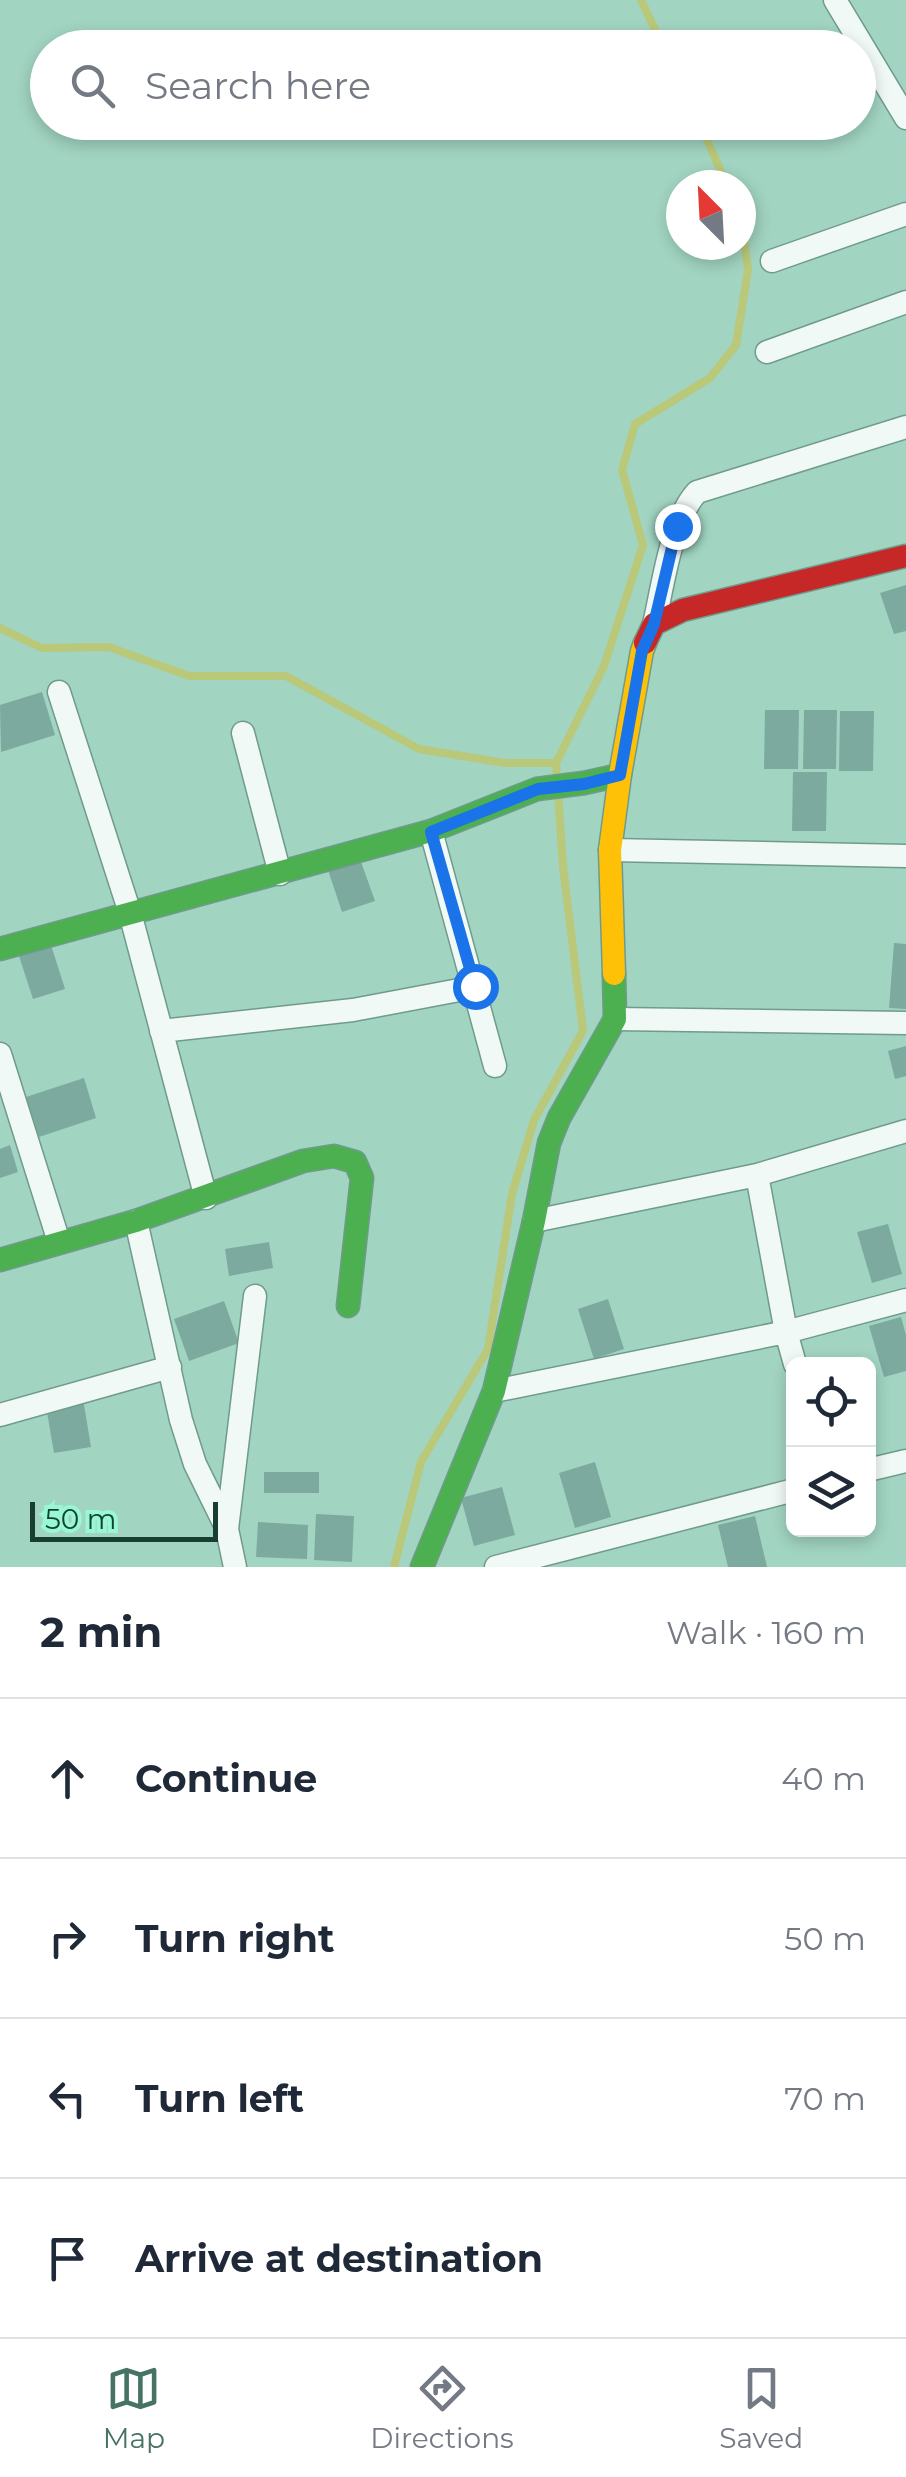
<!DOCTYPE html>
<meta charset="utf-8">
<style>
body{margin:0;font-family:Montserrat,sans-serif;background:#f2f2f3;color:#1f2937}
.controls{position:absolute;right:30px;bottom:30px;display:grid;overflow:hidden;border-radius:15px;box-shadow:0 5px 15px #0003}
.controls button{width:90px;height:90px;display:grid;place-items:center;padding:0;border:0;border-bottom:2px solid #e0e1e3;background:#fff;color:#1f2937;font:50px sans-serif}
.compass{position:absolute;left:666px;top:170px;width:90px;height:90px;border-radius:50%;background:#fff;box-shadow:0 5px 15px #0003;rotate:336deg}
.scale{position:absolute;left:30px;bottom:25px;width:188px;box-sizing:border-box;padding-left:10px;border:5px solid #163f32;border-top:0;font-size:28px;line-height:35px;white-space:nowrap;color:#163f32;-webkit-text-stroke:8px #98f7d4;paint-order:stroke}
.stop{position:absolute;width:30px;height:30px;margin:-22px;border:8px solid #1a73e8;border-radius:50%;background:#fff}
.stop.end{background:#1a73e8;border-color:#fff;box-shadow:0 2px 10px #0008}
.list{margin:0;padding:0;list-style:none}
h2{display:flex;justify-content:space-between;align-items:center;height:130px;margin:0;padding:0 40px;font-size:42px}
h2 small{font-size:32px;font-weight:400;color:#747a83}
.list li{display:grid;grid-template-columns:65px 1fr auto;gap:30px;align-items:center;box-sizing:border-box;height:160px;padding:0 40px;border-top:2px solid #e0e1e3}
.list b{display:block;font-size:38px;white-space:nowrap}
.list em{font-size:32px;font-style:normal;color:#747a83}
.icon{flex:none;width:55px;height:55px;fill:none;stroke:currentColor;stroke-width:2;stroke-linecap:round;stroke-linejoin:round}
.map{position:relative;flex:none;width:906px;height:1567px;overflow:hidden}
.search{position:absolute;background:#fff;box-shadow:0 5px 15px #0003;left:30px;right:30px;top:30px;height:110px;display:flex;align-items:center;gap:25px;box-sizing:border-box;padding:0 35px;border-radius:55px;color:#747a83;font-size:38px}
.sheet{height:770px;background:#fff}
nav{display:flex;justify-content:space-around;align-items:center;box-sizing:border-box;height:140px;border-top:2px solid #e0e1e3;background:#fff;font-size:28px;color:#747a83}
nav a{display:grid;justify-items:center;gap:5px}
nav .on{color:#477364}
.map>svg:first-child{display:block}
</style>
<div class="map">
<svg width="906" height="1567" viewBox="0 0 906 1567">
<rect width="100%" height="100%" fill="#a1d4c1"/>
<g fill="none" stroke-linecap="round" stroke-linejoin="round">
<path stroke="#bac879" stroke-width="8" d="M 641,0 L 664,48
M 699,122 L 727,185
M 0,628 L 42,648 L 109,647 L 189,676 L 286,676 L 419,749 L 505,763 L 556,763
M 557,778 L 556,763 L 604,666 L 643,545 L 622,470 L 635,424 L 710,378 L 736,345 L 748,270 L 741,217
M 394,1567 L 421,1462 L 488,1349 L 512,1194 L 534,1120 L 583,1031 L 563,866 L 558,792"/>
</g>
<path fill="#7caa9f" d="M 906,585 L 906,631 L 894,634 L 880,593 Z
M 42,692 L 55,735 L 1,752 L 0,705 Z
M 765,710 L 799,710 L 798,769 L 764,769 Z
M 804,710 L 837,710 L 836,769 L 803,769 Z
M 840,711 L 874,711 L 873,771 L 839,771 Z
M 793,772 L 827,772 L 826,831 L 792,831 Z
M 360,859 L 375,901 L 342,912 L 328,870 Z
M 894,943 L 906,944 L 906,1009 L 889,1008 Z
M 51,945 L 65,989 L 33,999 L 19,956 Z
M 906,1046 L 906,1076 L 895,1079 L 888,1051 Z
M 84,1078 L 96,1118 L 39,1137 L 26,1097 Z
M 10,1145 L 18,1172 L 0,1178 L 0,1149 Z
M 888,1224 L 902,1274 L 872,1283 L 857,1232 Z
M 269,1242 L 273,1268 L 229,1276 L 225,1249 Z
M 608,1299 L 624,1349 L 594,1359 L 578,1309 Z
M 224,1301 L 239,1343 L 189,1361 L 174,1319 Z
M 901,1317 L 906,1335 L 906,1371 L 884,1377 L 869,1326 Z
M 83,1399 L 91,1447 L 54,1453 L 46,1406 Z
M 595,1462 L 611,1517 L 575,1528 L 559,1473 Z
M 264,1472 L 319,1472 L 319,1493 L 264,1493 Z
M 502,1487 L 515,1535 L 474,1546 L 461,1498 Z
M 316,1514 L 354,1516 L 352,1562 L 314,1560 Z
M 755,1516 L 767,1567 L 728,1567 L 718,1525 Z
M 258,1522 L 308,1525 L 307,1559 L 256,1557 Z"/>
<g fill="none" stroke-linecap="round" stroke-linejoin="round">
<defs>
<path id="street" d="M 835,0 L 906,118
M 772,261 L 906,214
M 767,352 L 906,302
M 654,624 C 663,586 671,520 697,492 L 906,427
M 59,692 L 130,913 L 206,1198
M 243,733 L 280,874
M 431,831 L 495,1066
M 610,850 L 906,856
M 615,1019 L 906,1023
M 161,1031 L 353,1010 L 475,987
M 0,1054 L 59,1242
M 136,1221 L 181,1420 L 195,1464 L 227,1529 L 235,1567
M 534,1221 L 757,1175
M 795,1364 L 786,1332 L 757,1175 L 906,1131
M 494,1391 L 786,1332 L 906,1300
M 0,1415 L 170,1367
M 868,1470 L 906,1461
M 227,1529 L 255,1296
M 496,1567 L 794,1490"/>
<path id="fast" d="M 0,949 L 431,831 L 537,789 L 584,783 L 620,775
M 0,1260 L 136,1221 L 303,1161 L 334,1156 L 355,1162 L 362,1178 L 348,1306
M 422,1567 L 494,1391 L 534,1221 L 549,1143 L 559,1118 L 615,1019 L 614,974"/>
<path id="slow" d="M 614,974 L 610,850 L 620,775 L 642,651 L 645,643"/>
<path id="jam" d="M 645,643 L 654,624 L 683,610 L 906,556"/>
</defs>
<use href="#street" stroke="#709b8c" stroke-width="25"/>
<use href="#fast" stroke="#709b8c" stroke-width="25"/>
<use href="#slow" stroke="#709b8c" stroke-width="25"/>
<use href="#jam" stroke="#709b8c" stroke-width="25"/>
<use href="#street" stroke="#f1f9f6" stroke-width="22"/>
<use href="#fast" stroke="#4caf50" stroke-width="22"/>
<use href="#slow" stroke="#ffc107" stroke-width="22"/>
<use href="#jam" stroke="#c62828" stroke-width="22"/>
</g>
<g fill="none" stroke-linecap="round" stroke-linejoin="round">
<path stroke="#1a73e8" stroke-width="12" d="M 475,986 L 431,832 L 538,789 L 584,784 L 620,775 L 642,651 L 654,624 L 677,526"/>
</g>
</svg>
<div class="controls">
<button><svg class="icon" aria-label="locate" viewBox="0 0 24 24"><circle cx="12" cy="12" r="6"/><path d="M12 2v4M12 18v4M2 12h4M18 12h4"/></svg></button>
<button><svg class="icon" aria-label="layers" viewBox="0 0 24 24"><path d="M12 4l9 5-9 5-9-5zM3 14l9 5 9-5"/></svg></button>
</div>
<svg class="compass" viewBox="-18 -18 36 36"><path d="M0-13l5 13h-10z" fill="#e53935"/><path d="M0 13l5-13h-10z" fill="#747a83"/></svg>
<div class="scale">50 m</div>
<div class="stop" style="left:475px;top:986px"></div>
<div class="stop end" style="left:677px;top:526px"></div>
<div class="search"><svg class="icon" aria-label="search" viewBox="0 0 24 24"><circle cx="10" cy="10" r="6"/><path d="M15 15l6 6"/></svg>Search here</div>
</div>
<section class="sheet">
<h2>2 min<small>Walk · 160 m</small></h2>
<ul class="list">
<li><svg class="icon" aria-label="ahead" viewBox="0 0 24 24"><path d="M12 20V5M6 11l6-6 6 6"/></svg><div><b>Continue</b></div><em>40 m</em></li>
<li><svg class="icon" aria-label="right" viewBox="0 0 24 24"><path d="M7 20v-9h11M14 6l5 5-5 5"/></svg><div><b>Turn right</b></div><em>50 m</em></li>
<li><svg class="icon" aria-label="left" viewBox="0 0 24 24"><path d="M17 20v-9H6M10 6l-5 5 5 5"/></svg><div><b>Turn left</b></div><em>70 m</em></li>
<li><svg class="icon" aria-label="arrive" viewBox="0 0 24 24"><path d="M6 21V4h12l-3 4 3 4H6"/></svg><div><b>Arrive at destination</b></div></li>
</ul>
</section>
<nav>
<a class="on"><svg class="icon" aria-label="map" viewBox="0 0 24 24"><path d="M3 6l6-2 6 2 6-2v14l-6 2-6-2-6 2zM9 4v14M15 6v14"/></svg>Map</a>
<a><svg class="icon" aria-label="directions" viewBox="0 0 24 24"><path d="M12 3l9 9-9 9-9-9zM9 14v-3h6M13 9l2 2-2 2"/></svg>Directions</a>
<a><svg class="icon" aria-label="saved" viewBox="0 0 24 24"><path d="M7 4h10v16l-5-4-5 4z"/></svg>Saved</a>
</nav>
